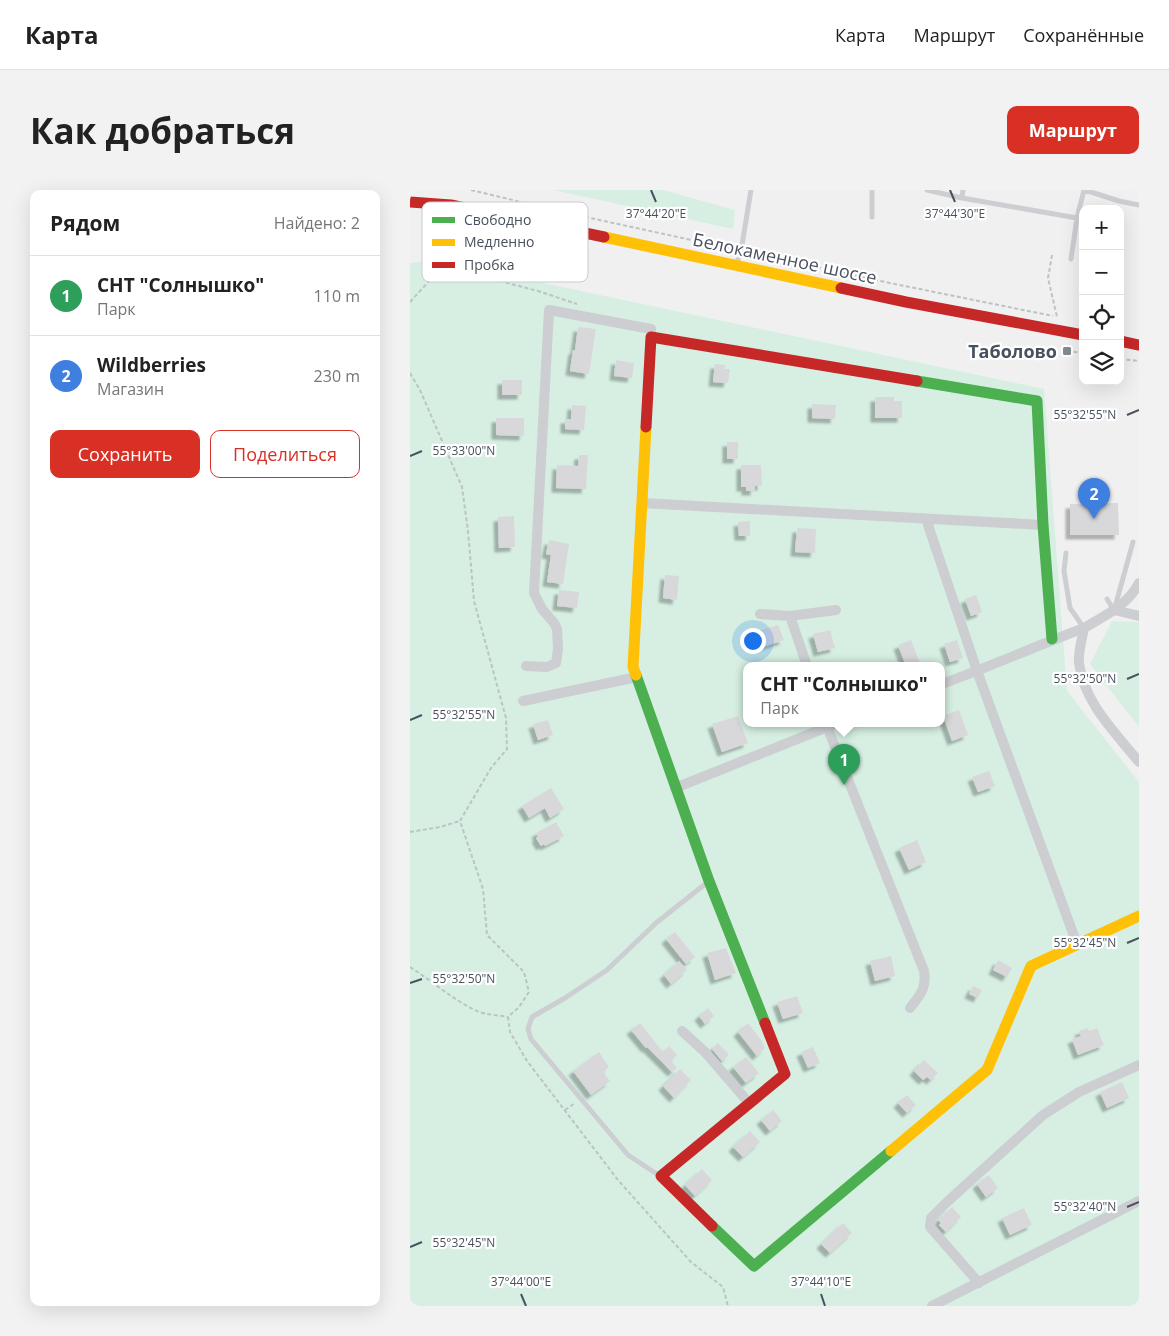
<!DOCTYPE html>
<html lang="ru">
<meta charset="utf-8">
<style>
body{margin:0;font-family:"Open Sans",sans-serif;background:#f2f2f2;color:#222}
.controls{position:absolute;right:15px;top:15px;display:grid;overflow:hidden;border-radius:10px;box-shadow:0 5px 20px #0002}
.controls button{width:45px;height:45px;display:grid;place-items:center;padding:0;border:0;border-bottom:1px solid #e0e0e0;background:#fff;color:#222;font:25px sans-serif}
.you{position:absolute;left:342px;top:450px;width:18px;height:18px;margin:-12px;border:4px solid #fff;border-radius:50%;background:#1a73e8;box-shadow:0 0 0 8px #1a73e833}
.badge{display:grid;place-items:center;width:32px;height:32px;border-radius:50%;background:#d93025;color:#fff;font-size:16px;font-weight:700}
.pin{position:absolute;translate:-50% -41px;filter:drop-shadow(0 1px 2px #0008)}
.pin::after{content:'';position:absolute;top:26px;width:18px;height:15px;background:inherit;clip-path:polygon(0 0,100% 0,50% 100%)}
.popup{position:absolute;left:333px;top:472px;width:202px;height:65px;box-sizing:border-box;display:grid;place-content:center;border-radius:10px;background:#fff;filter:drop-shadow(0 1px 4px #0005);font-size:16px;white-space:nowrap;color:#767676}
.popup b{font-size:19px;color:#222}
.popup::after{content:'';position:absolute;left:50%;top:100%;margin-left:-10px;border:10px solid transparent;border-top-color:#fff}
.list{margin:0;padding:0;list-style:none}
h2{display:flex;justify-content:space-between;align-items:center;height:65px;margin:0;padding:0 20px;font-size:21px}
h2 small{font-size:16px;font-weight:400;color:#767676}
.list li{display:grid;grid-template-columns:32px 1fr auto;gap:15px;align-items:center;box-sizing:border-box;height:80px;padding:0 20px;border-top:1px solid #e0e0e0}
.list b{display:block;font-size:19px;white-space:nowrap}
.list p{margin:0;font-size:16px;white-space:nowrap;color:#767676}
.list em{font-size:16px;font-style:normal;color:#767676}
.actions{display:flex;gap:10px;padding:15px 20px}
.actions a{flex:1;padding:11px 0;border:1px solid #d93025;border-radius:10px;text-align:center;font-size:18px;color:#d93025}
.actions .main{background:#d93025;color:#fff}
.icon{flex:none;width:28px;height:28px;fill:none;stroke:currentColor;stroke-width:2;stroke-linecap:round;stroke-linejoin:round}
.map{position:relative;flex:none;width:729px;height:1116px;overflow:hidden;border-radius:10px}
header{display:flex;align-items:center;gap:30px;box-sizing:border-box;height:70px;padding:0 25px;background:#fff;border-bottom:1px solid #e0e0e0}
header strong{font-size:24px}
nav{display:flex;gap:28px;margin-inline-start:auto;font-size:18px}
.intro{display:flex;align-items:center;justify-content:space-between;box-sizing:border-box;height:120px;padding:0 30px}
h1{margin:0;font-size:35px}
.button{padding:12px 22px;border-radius:10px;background:#d93025;color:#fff;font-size:18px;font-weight:700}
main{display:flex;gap:30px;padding:0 30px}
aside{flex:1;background:#fff;border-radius:10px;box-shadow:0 5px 20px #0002}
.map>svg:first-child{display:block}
</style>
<header>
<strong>Карта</strong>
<nav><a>Карта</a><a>Маршрут</a><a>Сохранённые</a></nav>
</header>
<div class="intro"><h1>Как добраться</h1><a class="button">Маршрут</a></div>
<main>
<aside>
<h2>Рядом<small>Найдено: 2</small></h2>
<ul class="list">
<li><span class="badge" style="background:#2e9e5b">1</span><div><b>СНТ &quot;Солнышко&quot;</b><p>Парк</p></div><em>110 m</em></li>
<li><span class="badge" style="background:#3f7fe0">2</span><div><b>Wildberries</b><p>Магазин</p></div><em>230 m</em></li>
</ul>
<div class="actions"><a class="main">Сохранить</a><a>Поделиться</a></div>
</aside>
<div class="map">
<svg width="729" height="1116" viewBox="0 0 729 1116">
<defs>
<filter id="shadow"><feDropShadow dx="-4.5" dy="4.5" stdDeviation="1" flood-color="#0004"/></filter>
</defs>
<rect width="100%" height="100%" fill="#f1f0f0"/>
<path fill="#d6efe2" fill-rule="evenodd" d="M 143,0 L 253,0 L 325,20 L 323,39 Z
M 25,70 L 634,199 L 657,501 L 729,592 L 729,1116 L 0,1116 L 0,73 ZM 336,476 L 532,476 L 532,534 L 336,534 Z
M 702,431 L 729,432 L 729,537 L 680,474 Z"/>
<path fill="#d8d8da" filter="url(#shadow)" d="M 168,137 L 186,139 L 179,184 L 160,181 L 163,160 L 165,160 Z
M 206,170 L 224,173 L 222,188 L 204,186 Z
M 305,174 L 315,175 L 314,179 L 320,179 L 318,193 L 303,192 Z
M 92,190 L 112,190 L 112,205 L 92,205 Z
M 465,207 L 484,207 L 484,211 L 492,211 L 492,228 L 465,228 Z
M 402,214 L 426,215 L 425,229 L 402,228 Z
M 162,215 L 176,216 L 174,240 L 155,239 L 155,229 L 161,229 Z
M 86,228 L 114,228 L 114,246 L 86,245 Z
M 317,252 L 328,252 L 328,269 L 317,269 Z
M 169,265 L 178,265 L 176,299 L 146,298 L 147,275 L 168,276 Z
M 331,275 L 351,275 L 352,296 L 345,296 L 345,301 L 336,301 L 336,297 L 331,297 Z
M 708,313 L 709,345 L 660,345 L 660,314 Z
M 104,326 L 105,357 L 89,358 L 88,327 Z
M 340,331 L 340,346 L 329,346 L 328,332 Z
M 387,338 L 406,339 L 405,363 L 385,362 Z
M 139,350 L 159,354 L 153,394 L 137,392 L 141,365 L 136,364 Z
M 255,385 L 269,386 L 267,410 L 253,408 Z
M 149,400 L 169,402 L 167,418 L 147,416 Z
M 566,405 L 572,422 L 561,426 L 555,409 Z
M 368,435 L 374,450 L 350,458 L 345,442 Z
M 420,440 L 425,458 L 408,462 L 403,444 Z
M 501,450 L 511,476 L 496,476 L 488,455 Z
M 547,450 L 553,468 L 540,472 L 534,454 Z
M 549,520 L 558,545 L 542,551 L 533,526 Z
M 328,526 L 338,553 L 312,562 L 302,534 Z
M 138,530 L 143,545 L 128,550 L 123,534 Z
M 579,581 L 585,596 L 568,602 L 562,587 Z
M 141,598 L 154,619 L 140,628 L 135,618 L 119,628 L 112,616 Z
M 146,632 L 154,646 L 135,656 L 134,654 L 131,656 L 126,648 L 128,647 L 126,643 Z
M 507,650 L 516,672 L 499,680 L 489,658 Z
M 265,742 L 285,767 L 276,774 L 256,749 Z
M 316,758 L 326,783 L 305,790 L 297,763 Z
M 481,766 L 485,786 L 465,791 L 460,771 Z
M 588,770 L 602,778 L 597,787 L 583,780 Z
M 269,771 L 277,780 L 261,794 L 254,785 Z
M 563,796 L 572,800 L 568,808 L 559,804 Z
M 387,806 L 393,823 L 373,829 L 367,812 Z
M 298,818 L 304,826 L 295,834 L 289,826 Z
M 230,833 L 253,862 L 259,856 L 267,865 L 261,871 L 267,878 L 262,882 L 237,857 L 236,858 L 221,840 Z
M 338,833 L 352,851 L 355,858 L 347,866 L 328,842 Z
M 678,838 L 679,841 L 687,838 L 694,855 L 668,865 L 662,849 L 671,846 L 669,841 Z
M 308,853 L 319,865 L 312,871 L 302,859 Z
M 403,857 L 410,873 L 398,878 L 391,862 Z
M 189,862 L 199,877 L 193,882 L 200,891 L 181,905 L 163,881 Z
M 336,867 L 349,883 L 336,893 L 323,877 Z
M 514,870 L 528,883 L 521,890 L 517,887 L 513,890 L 504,881 Z
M 270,879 L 281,890 L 264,908 L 253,896 Z
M 712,892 L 719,908 L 697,918 L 690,902 Z
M 497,905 L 506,915 L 497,923 L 488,913 Z
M 363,920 L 372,931 L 360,941 L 351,930 Z
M 340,941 L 350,952 L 333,967 L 323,957 Z
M 292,979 L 302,990 L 285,1006 L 275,995 Z
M 579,985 L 588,998 L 576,1007 L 567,994 Z
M 542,1017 L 551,1027 L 536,1042 L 529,1035 L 531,1033 L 528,1030 Z
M 614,1018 L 622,1035 L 600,1045 L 592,1028 Z
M 433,1033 L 442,1043 L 420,1063 L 411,1054 Z"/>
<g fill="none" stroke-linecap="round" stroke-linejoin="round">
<path stroke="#bac5c3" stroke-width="2" stroke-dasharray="4 2.5" stroke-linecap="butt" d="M 61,0 L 148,21 L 323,59
M 337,62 L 475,92 L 643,126
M 642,65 L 638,88 L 647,127
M 0,112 L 20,90 L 35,79 L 63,84 L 128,101 L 167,114
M 657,161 L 673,163
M 710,169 L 729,171
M 0,183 L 10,200 L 52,297 L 58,341 L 64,411 L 96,528 L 97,559 L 81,578 L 50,631 L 73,699 L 77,745 L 114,782 L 119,802 L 109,817 L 98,827 L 100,842 L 117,871 L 208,990 L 281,1072 L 313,1097 L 318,1116
M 0,642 L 30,637 L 50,631
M 0,777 C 22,791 43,810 67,821 C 76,825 88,825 98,827
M 155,920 L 165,913"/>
<path stroke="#ccced1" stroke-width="5" d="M 462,0 L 462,27
M 517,0 L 552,8 L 667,28 L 674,0
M 675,0 L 709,11 L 729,15
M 552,8 L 553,0
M 661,69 L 667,28
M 326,75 L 331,61 L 341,0
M 656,363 L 654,381 L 660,418 L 674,438
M 697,409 L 704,420
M 705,417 L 723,352
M 250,986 L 218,965 L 121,849 L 118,839 L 122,827 L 155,808 L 197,780 L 246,733 L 299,691"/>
<path stroke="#ccced1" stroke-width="10" d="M 232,313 L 633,335
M 516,329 L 567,481 L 667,754
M 729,393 C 718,415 694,426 674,438 C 672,449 668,462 669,473 C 674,513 705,542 729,572
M 704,420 L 729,426
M 350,424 L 380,426 L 426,420
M 380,426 L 397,476
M 116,476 L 137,477 L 146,473 L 148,459 L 147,439 L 144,433 L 132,419 L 124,403 L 139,120 L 241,139 L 241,147
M 532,494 C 579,477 626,456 674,438
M 113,511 L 227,487
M 416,534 L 514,781 C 517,798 510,805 500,818
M 265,598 L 425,534
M 272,841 L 295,862 L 339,913
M 569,1093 L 520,1037 L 521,1028 L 537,1012 L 633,925 L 669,902 L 729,875
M 522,1116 L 729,1011"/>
<path stroke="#4caf50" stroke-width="11" d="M 507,191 L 627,211 L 633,335 L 642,449
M 226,485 L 299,691 L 355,833
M 302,1036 L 344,1076 L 481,961"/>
<path stroke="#ffc107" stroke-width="11" d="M 194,47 L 431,98
M 226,485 L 223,477 L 236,237
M 481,961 L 577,880 L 621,776 L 729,726"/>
<path stroke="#c62828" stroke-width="11" d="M 0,12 L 41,15 L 194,47
M 431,98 L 496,112 L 673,145
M 710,151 L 729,155
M 236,237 L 241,147 L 507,191
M 302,1036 L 251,986 L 375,884 L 355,833"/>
</g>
<path fill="none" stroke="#48515d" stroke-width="2" d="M 241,0 L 246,12M 540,0 L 545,12M 717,225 L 729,220M 0,266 L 12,261M 717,489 L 729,484M 0,530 L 12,525M 717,753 L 729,748M 0,793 L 12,789M 717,1017 L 729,1012M 0,1057 L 12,1052M 111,1104 L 116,1116M 411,1104 L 415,1116"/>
<rect fill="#838990" stroke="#fff" stroke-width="2" x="652" y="156" width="10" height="10" rx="2.5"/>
<g text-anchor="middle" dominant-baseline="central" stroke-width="4.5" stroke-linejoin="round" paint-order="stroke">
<g font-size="18" fill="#48515d" stroke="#fff">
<text transform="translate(375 68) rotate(12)">Белокаменное шоссе</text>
</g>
<g font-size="18" font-weight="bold" fill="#48515d" stroke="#fff" text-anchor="end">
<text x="647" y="161">Таболово</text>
</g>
</g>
<rect x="12" y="12" width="166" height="80" rx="8" fill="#fff" stroke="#c8cbce" stroke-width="1"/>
<rect x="22" y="27" width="23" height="6" fill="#4caf50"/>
<rect x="22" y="49" width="23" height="7" fill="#ffc107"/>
<rect x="22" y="72" width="23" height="6" fill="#c62828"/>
<g font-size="14" fill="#48515d">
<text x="54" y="35">Свободно</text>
<text x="54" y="57">Медленно</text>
<text x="54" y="80">Пробка</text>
</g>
<g font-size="12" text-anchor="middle" fill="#48515d" stroke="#fff" stroke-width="4.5" stroke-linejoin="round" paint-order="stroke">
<text x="246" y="28">37°44'20"E</text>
<text x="545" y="28">37°44'30"E</text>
<text x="675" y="229">55°32'55"N</text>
<text x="54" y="265">55°33'00"N</text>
<text x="675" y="493">55°32'50"N</text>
<text x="54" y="529">55°32'55"N</text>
<text x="675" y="757">55°32'45"N</text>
<text x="54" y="793">55°32'50"N</text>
<text x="675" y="1021">55°32'40"N</text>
<text x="54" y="1057">55°32'45"N</text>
<text x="111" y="1096">37°44'00"E</text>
<text x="411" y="1096">37°44'10"E</text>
</g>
</svg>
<div class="controls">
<button>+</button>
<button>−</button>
<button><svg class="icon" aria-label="locate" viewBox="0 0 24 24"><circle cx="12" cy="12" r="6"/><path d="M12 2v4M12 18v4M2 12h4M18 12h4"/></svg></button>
<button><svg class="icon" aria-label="layers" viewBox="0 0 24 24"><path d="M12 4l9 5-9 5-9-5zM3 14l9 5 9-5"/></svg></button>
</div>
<div class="you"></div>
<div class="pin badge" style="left:434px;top:595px;background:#2e9e5b">1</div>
<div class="popup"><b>СНТ &quot;Солнышко&quot;</b>Парк</div>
<div class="pin badge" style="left:684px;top:329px;background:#3f7fe0">2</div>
</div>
</main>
